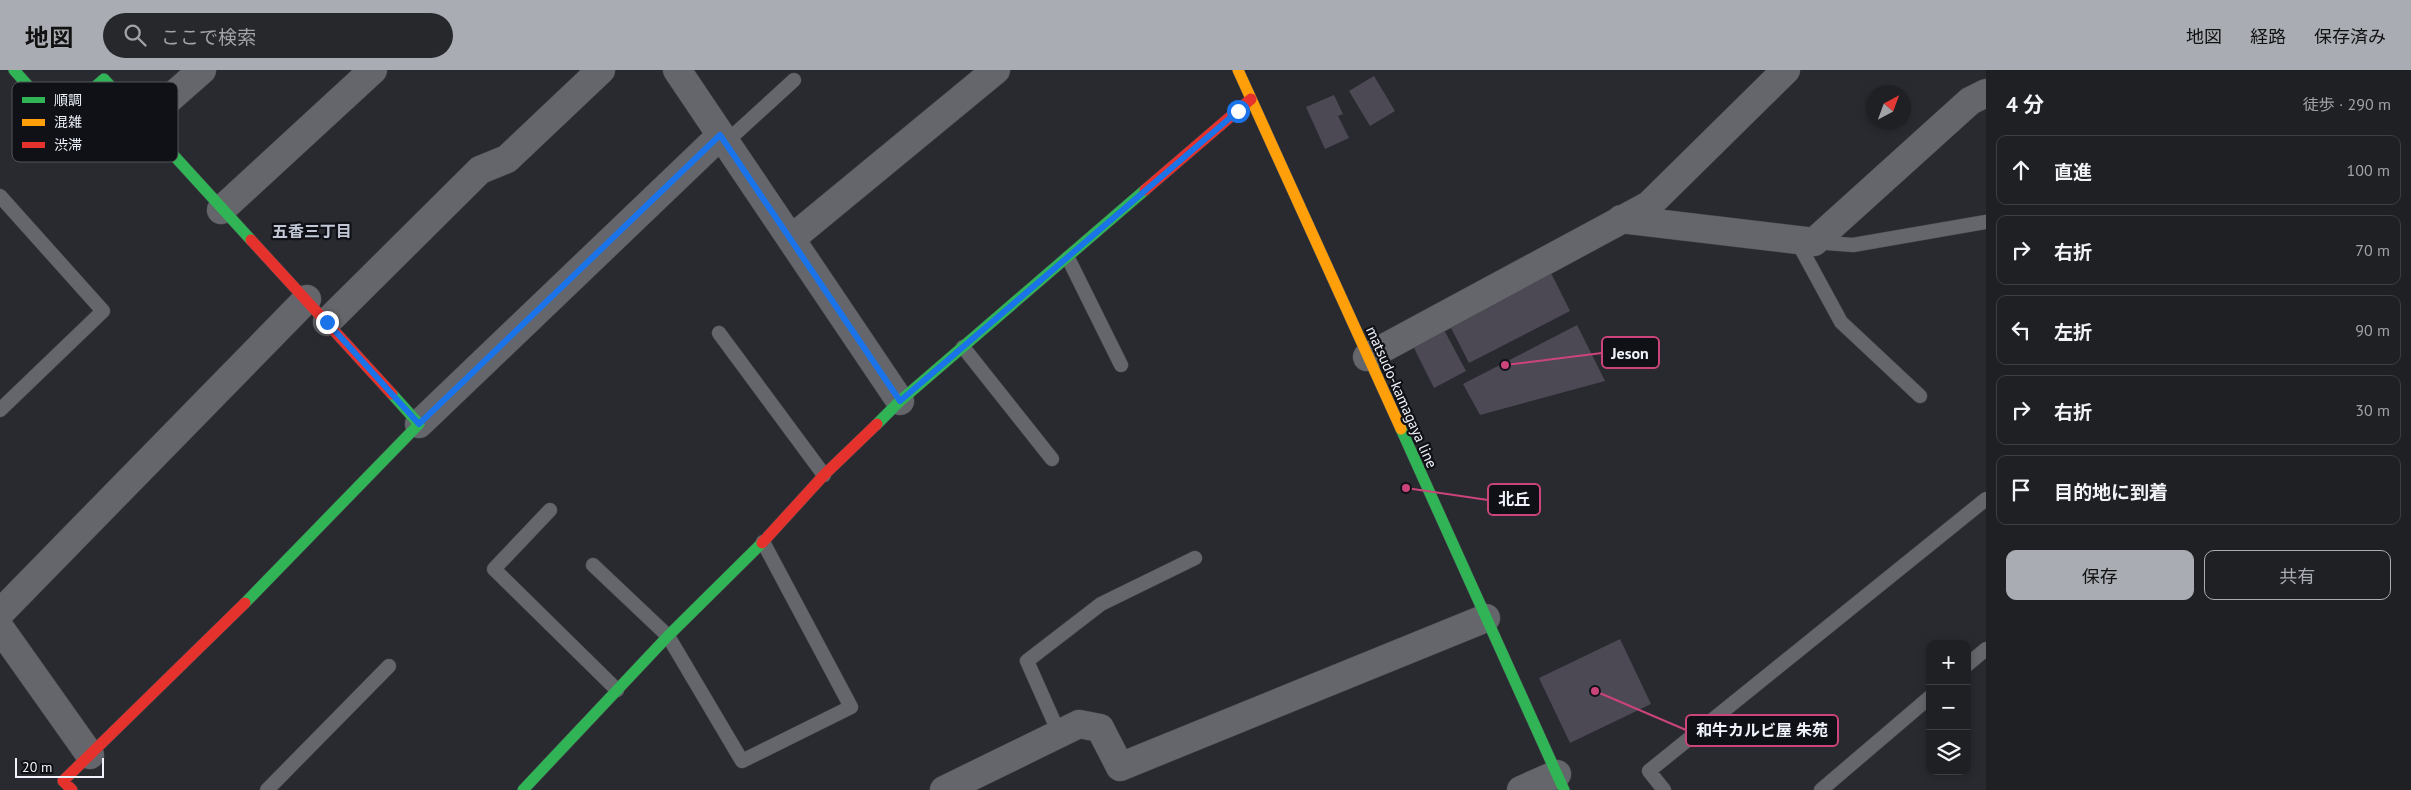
<!DOCTYPE html>
<html lang="ja">
<meta charset="utf-8">
<style>
body{margin:0;font-family:"PT Sans","Noto Sans JP",sans-serif;background:#26282c;color:#f1f3f6}
.controls{position:absolute;right:15px;bottom:15px;display:grid;overflow:hidden;border-radius:10px;box-shadow:0 2px 8px #0003}
.controls button{width:45px;height:45px;display:grid;place-items:center;padding:0;border:0;border-bottom:1px solid #3c3e41;background:#1e2024;color:#f1f3f6;font:25px sans-serif}
.compass{position:absolute;left:1866px;top:15px;width:45px;height:45px;border-radius:50%;background:#1e2024;box-shadow:0 2px 8px #0003;rotate:41deg}
.scale{position:absolute;left:15px;bottom:12px;width:89px;box-sizing:border-box;padding-left:5px;border:2px solid #eff2fa;border-top:0;font-size:14px;line-height:18px;white-space:nowrap;color:#eff2fa;-webkit-text-stroke:4px #0f1116;paint-order:stroke}
.stop{position:absolute;width:15px;height:15px;margin:-11px;border:4px solid #1a73e8;border-radius:50%;background:#fff}
.stop.end{background:#1a73e8;border-color:#fff;box-shadow:0 1px 5px #0008}
.list{margin:0;padding:0;list-style:none}
h2{display:flex;justify-content:space-between;align-items:center;height:65px;margin:0;padding:0 20px;font-size:21px}
h2 small{font-size:16px;font-weight:400;color:#a1a3a6}
.list li{display:grid;grid-template-columns:32px 1fr auto;gap:15px;align-items:center;box-sizing:border-box;height:70px;margin:0 10px 10px;padding:0 10px;border:1px solid #3c3e41;border-radius:10px}
.list b{display:block;font-size:19px;white-space:nowrap}
.list em{font-size:16px;font-style:normal;color:#a1a3a6}
.actions{display:flex;gap:10px;padding:15px 20px}
.actions a{flex:1;padding:11px 0;border:1px solid #a9acb3;border-radius:10px;text-align:center;font-size:18px;color:#a9acb3}
.actions .main{background:#a9acb3;color:#111}
.icon{flex:none;width:28px;height:28px;fill:none;stroke:currentColor;stroke-width:2;stroke-linecap:round;stroke-linejoin:round}
.map{position:relative;flex:none;width:1986px;height:720px;overflow:hidden}
header{display:flex;align-items:center;gap:30px;box-sizing:border-box;height:70px;padding:0 25px;background:#a9acb3;color:#111}
header strong{font-size:24px}
nav{display:flex;gap:28px;margin-inline-start:auto;font-size:18px}
.search{width:350px;height:45px;background:#26282c;display:flex;align-items:center;gap:12px;box-sizing:border-box;padding:0 18px;border-radius:28px;color:#a1a3a6;font-size:19px}
main{display:flex}
aside{flex:1;background:#1e2024}
.map>svg:first-child{display:block}
</style>
<header>
<strong>地図</strong>
<div class="search"><svg class="icon" aria-label="search" viewBox="0 0 24 24"><circle cx="10" cy="10" r="6"/><path d="M15 15l6 6"/></svg>ここで検索</div>
<nav><a>地図</a><a>経路</a><a>保存済み</a></nav>
</header>
<main>
<div class="map">
<svg width="1986" height="720" viewBox="0 0 1986 720">
<rect width="100%" height="100%" fill="#282a30"/>
<path fill="#4c4854" d="M 1374,6 L 1395,41 L 1370,56 L 1349,21 Z
M 1334,25 L 1343,44 L 1338,46 L 1349,68 L 1325,79 L 1306,37 Z
M 1551,203 L 1570,241 L 1469,293 L 1450,256 Z
M 1577,255 L 1605,311 L 1480,345 L 1463,314 Z
M 1442,256 L 1466,301 L 1434,318 L 1411,272 Z
M 1620,569 L 1651,634 L 1570,673 L 1539,608 Z"/>
<g fill="none" stroke-linecap="round" stroke-linejoin="round">
<defs>
<path id="lane" d="M 725,73 L 794,10
M 0,126 L 103,241 L 0,340
M 1797,171 L 1841,252 L 1920,326
M 1814,172 L 1853,175 L 1986,152
M 1068,188 L 1121,295
M 719,263 L 824,405
M 963,277 L 1052,389
M 550,440 L 494,499 L 617,620
M 593,495 L 668,566 L 742,691 L 851,637 L 763,472
M 1967,595 L 1986,579
M 1059,663 L 1027,591 L 1101,534 L 1195,488
M 267,720 L 389,596
M 1664,720 L 1649,701 L 1986,429
M 1821,720 L 1930,627"/>
<path id="street" d="M 677,0 L 900,331
M 143,52 L 202,0
M 221,140 L 373,0
M 1621,149 L 1814,172 L 1970,31 L 1986,23
M 791,169 L 996,0
M 327,252 L 480,100 L 507,89 L 601,0
M 1367,287 L 1649,135 L 1786,0
M 419,354 L 721,65
M 0,543 L 307,229
M 0,558 L 90,685
M 944,720 L 1079,654 L 1100,658 L 1120,697 L 1486,548
M 1521,720 L 1557,704"/>
<path id="fast" d="M 14,0 L 58,49 L 104,9 L 251,170
M 877,354 L 900,331 L 1145,120
M 1401,359 L 1564,720
M 245,533 L 419,354 L 392,324
M 523,720 L 668,566 L 762,473"/>
<path id="slow" d="M 1238,0 L 1401,359"/>
<path id="jam" d="M 1145,120 L 1251,29
M 251,170 L 392,324
M 762,473 L 824,405 L 877,354
M 72,720 L 63,711 L 245,533"/>
</defs>
<use href="#lane" stroke="#46484d" stroke-width="15"/>
<use href="#street" stroke="#46484d" stroke-width="29"/>
<use href="#fast" stroke="#46484d" stroke-width="12"/>
<use href="#slow" stroke="#46484d" stroke-width="12"/>
<use href="#jam" stroke="#46484d" stroke-width="12"/>
<use href="#lane" stroke="#64666b" stroke-width="14"/>
<use href="#street" stroke="#64666b" stroke-width="28"/>
<use href="#fast" stroke="#30b455" stroke-width="11"/>
<use href="#slow" stroke="#ff9f0a" stroke-width="11"/>
<use href="#jam" stroke="#e5322d" stroke-width="11"/>
</g>
<g fill="none" stroke-linecap="round" stroke-linejoin="round">
<path stroke="#1a73e8" stroke-width="6" d="M 327,252 L 419,354 L 720,65 L 900,331 L 1238,41"/>
</g>
<g text-anchor="middle" dominant-baseline="central" stroke-width="4.5" stroke-linejoin="round" paint-order="stroke">
<g font-size="15" fill="#eff2fa" stroke="#0f1116">
<text transform="translate(1402 327) rotate(66)">matsudo-kamagaya line</text>
</g>
<g font-size="16" font-weight="bold" fill="#c2c7d6" stroke="#0f1116">
<text x="312" y="161">五香三丁目</text>
</g>
</g>
<rect x="12" y="12" width="166" height="80" rx="8" fill="#0f1116" stroke="#52545a" stroke-width="1"/>
<rect x="22" y="27" width="23" height="6" fill="#30b455"/>
<rect x="22" y="49" width="23" height="7" fill="#ff9f0a"/>
<rect x="22" y="72" width="23" height="6" fill="#e5322d"/>
<g font-size="14" fill="#eff2fa">
<text x="54" y="35">順調</text>
<text x="54" y="57">混雑</text>
<text x="54" y="80">渋滞</text>
</g>
<path fill="none" stroke="#cb447b" stroke-width="2" d="M1505 295L1602 283M1406 418L1488 430M1595 621L1686 660"/>
<g fill="#cb447b" stroke="#0f1116" stroke-width="2">
<circle cx="1505" cy="295" r="5"/>
<circle cx="1406" cy="418" r="5"/>
<circle cx="1595" cy="621" r="5"/>
</g>
<g fill="#0f1116" stroke="#cb447b" stroke-width="2">
<rect x="1602" y="267" width="57" height="31" rx="5"/>
<rect x="1488" y="414" width="52" height="31" rx="5"/>
<rect x="1686" y="645" width="152" height="31" rx="5"/>
</g>
<g font-size="16" text-anchor="middle" font-weight="bold" fill="#eff2fa">
<text x="1630" y="289">Jeson</text>
<text x="1514" y="435">北丘</text>
<text x="1762" y="666">和牛カルビ屋 朱苑</text>
</g>
</svg>
<div class="controls">
<button>+</button>
<button>−</button>
<button><svg class="icon" aria-label="layers" viewBox="0 0 24 24"><path d="M12 4l9 5-9 5-9-5zM3 14l9 5 9-5"/></svg></button>
</div>
<svg class="compass" viewBox="-18 -18 36 36"><path d="M0-13l5 13h-10z" fill="#e53935"/><path d="M0 13l5-13h-10z" fill="#a1a3a6"/></svg>
<div class="scale">20 m</div>
<div class="stop" style="left:1238px;top:41px"></div>
<div class="stop end" style="left:327px;top:252px"></div>
</div>
<aside>
<h2>4 分<small>徒歩 · 290 m</small></h2>
<ul class="list">
<li><svg class="icon" aria-label="ahead" viewBox="0 0 24 24"><path d="M12 20V5M6 11l6-6 6 6"/></svg><div><b>直進</b></div><em>100 m</em></li>
<li><svg class="icon" aria-label="right" viewBox="0 0 24 24"><path d="M7 20v-9h11M14 6l5 5-5 5"/></svg><div><b>右折</b></div><em>70 m</em></li>
<li><svg class="icon" aria-label="left" viewBox="0 0 24 24"><path d="M17 20v-9H6M10 6l-5 5 5 5"/></svg><div><b>左折</b></div><em>90 m</em></li>
<li><svg class="icon" aria-label="right" viewBox="0 0 24 24"><path d="M7 20v-9h11M14 6l5 5-5 5"/></svg><div><b>右折</b></div><em>30 m</em></li>
<li><svg class="icon" aria-label="arrive" viewBox="0 0 24 24"><path d="M6 21V4h12l-3 4 3 4H6"/></svg><div><b>目的地に到着</b></div></li>
</ul>
<div class="actions"><a class="main">保存</a><a>共有</a></div>
</aside>
</main>
